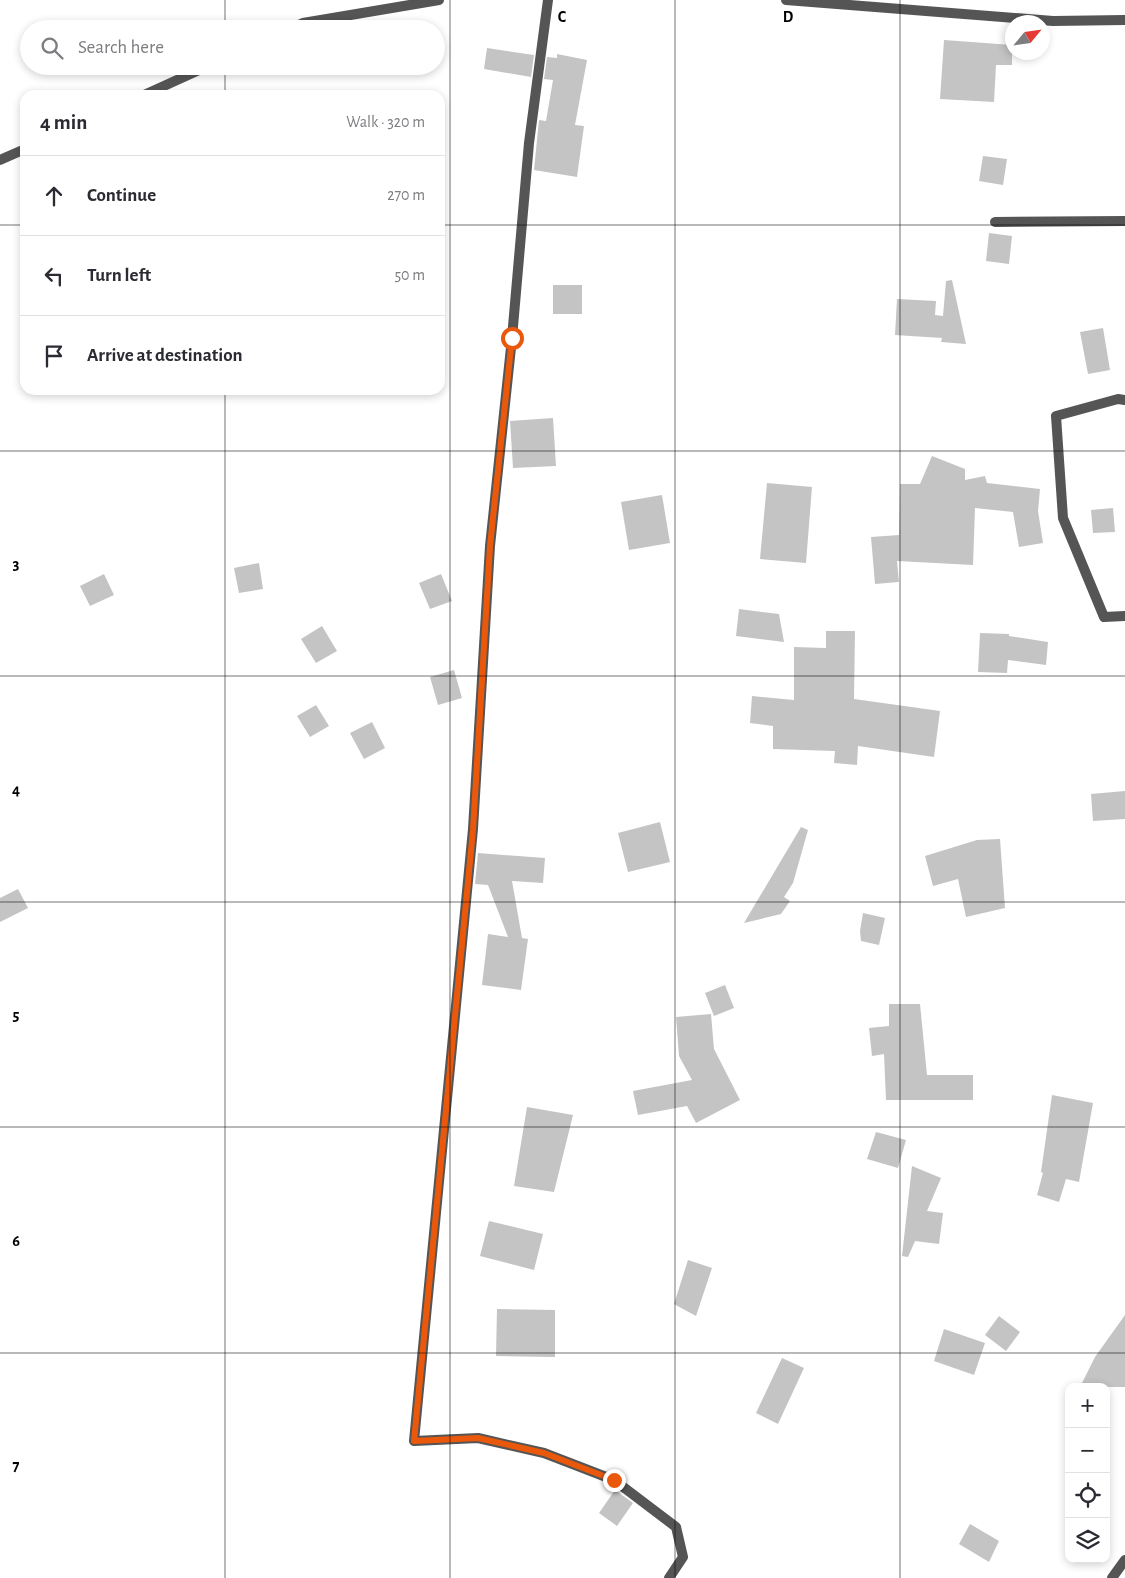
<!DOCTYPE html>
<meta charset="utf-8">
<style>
body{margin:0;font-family:"Alegreya Sans",sans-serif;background:#f7f7f7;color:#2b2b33}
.controls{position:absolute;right:15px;bottom:15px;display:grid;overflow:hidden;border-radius:10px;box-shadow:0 2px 8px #0003}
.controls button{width:45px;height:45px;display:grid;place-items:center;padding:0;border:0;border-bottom:1px solid #e1e1e2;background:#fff;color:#2b2b33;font:25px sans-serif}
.compass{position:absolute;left:1005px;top:15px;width:45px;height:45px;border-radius:50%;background:#fff;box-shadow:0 2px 8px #0003;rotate:61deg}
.stop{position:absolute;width:15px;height:15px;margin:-11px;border:4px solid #ea580c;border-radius:50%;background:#fff}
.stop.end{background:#ea580c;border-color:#fff;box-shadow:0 1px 5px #0008}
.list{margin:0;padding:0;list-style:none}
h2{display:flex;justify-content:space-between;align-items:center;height:65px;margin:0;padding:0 20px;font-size:21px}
h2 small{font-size:16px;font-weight:400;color:#7c7c81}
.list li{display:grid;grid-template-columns:32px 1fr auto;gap:15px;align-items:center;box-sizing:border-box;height:80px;padding:0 20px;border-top:1px solid #e1e1e2}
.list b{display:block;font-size:19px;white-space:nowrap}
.list em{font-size:16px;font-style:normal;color:#7c7c81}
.icon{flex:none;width:28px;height:28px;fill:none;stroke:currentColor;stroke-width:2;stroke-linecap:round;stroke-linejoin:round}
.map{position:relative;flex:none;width:1125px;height:1578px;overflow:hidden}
.search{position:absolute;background:#fff;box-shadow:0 2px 8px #0003;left:20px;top:20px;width:425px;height:55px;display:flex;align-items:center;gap:12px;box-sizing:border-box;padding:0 18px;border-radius:28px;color:#7c7c81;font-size:19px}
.panel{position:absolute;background:#fff;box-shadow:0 2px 8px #0003;left:20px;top:90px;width:425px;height:305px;border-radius:15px}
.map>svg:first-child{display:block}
</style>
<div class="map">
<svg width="1125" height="1578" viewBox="0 0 1125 1578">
<rect width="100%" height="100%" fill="#fff"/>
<path fill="#c4c4c4" d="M 944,40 L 1012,45 L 1012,65 L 996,65 L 994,102 L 940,99 Z
M 487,48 L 534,55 L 531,77 L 484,69 Z
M 557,54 L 587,60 L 575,125 L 584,126 L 577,177 L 534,170 L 539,120 L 546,121 L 553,80 L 544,79 L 547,57 L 557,58 Z
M 983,156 L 1007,159 L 1003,185 L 979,181 Z
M 989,233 L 1012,236 L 1009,264 L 986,261 Z
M 952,280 L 966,344 L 941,342 L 942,338 L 895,335 L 897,299 L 936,301 L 935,315 L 943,316 L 946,281 Z
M 553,285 L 582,285 L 582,314 L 553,314 Z
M 1103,328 L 1110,370 L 1088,374 L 1080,332 Z
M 553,418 L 556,466 L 513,468 L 510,421 Z
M 932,456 L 965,469 L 965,480 L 985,476 L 987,483 L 1040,489 L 1038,511 L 1043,543 L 1019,547 L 1013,512 L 975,508 L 973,565 L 897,561 L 899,582 L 875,584 L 871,537 L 899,535 L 900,484 L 920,484 Z
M 767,483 L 812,487 L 806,563 L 760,559 Z
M 662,495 L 670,543 L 629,550 L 621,502 Z
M 1113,508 L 1115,532 L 1093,533 L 1091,510 Z
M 259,563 L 263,589 L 239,593 L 234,568 Z
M 104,574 L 114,595 L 90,606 L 80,586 Z
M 441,574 L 452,601 L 430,609 L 419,583 Z
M 739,609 L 779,614 L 784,642 L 736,636 Z
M 322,626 L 337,651 L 316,663 L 301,639 Z
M 826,631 L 855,631 L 854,699 L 940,711 L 934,757 L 858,746 L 857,765 L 834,763 L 835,751 L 773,749 L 773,726 L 750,723 L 752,696 L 794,700 L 794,647 L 826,648 Z
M 980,633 L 1009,634 L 1009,636 L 1048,642 L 1046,665 L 1008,660 L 1007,673 L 978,672 Z
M 454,670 L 462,698 L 438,705 L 430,677 Z
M 316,705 L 329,726 L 310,737 L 297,716 Z
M 372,722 L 385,748 L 364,759 L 350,733 Z
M 1125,791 L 1125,819 L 1093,821 L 1091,794 Z
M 660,822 L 670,862 L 628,872 L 618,833 Z
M 801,827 L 808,830 L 793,883 L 784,897 L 790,901 L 781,914 L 744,923 Z
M 1000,839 L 1005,908 L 966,917 L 958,879 L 933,886 L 925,856 L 977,840 Z
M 478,853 L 545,858 L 543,883 L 512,881 L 522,938 L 528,939 L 521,990 L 482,985 L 488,934 L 508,937 L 488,885 L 475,884 Z
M 18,889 L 28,908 L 0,922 L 0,898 Z
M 863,913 L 885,918 L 879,945 L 861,941 L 860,931 Z
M 725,985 L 734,1008 L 714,1016 L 705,993 Z
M 889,1004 L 920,1004 L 927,1075 L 973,1075 L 973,1100 L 886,1100 L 884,1054 L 872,1056 L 869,1028 L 889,1026 Z
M 711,1014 L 714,1049 L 740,1100 L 696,1123 L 687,1106 L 638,1115 L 633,1091 L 692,1080 L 679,1056 L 676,1017 Z
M 1052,1095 L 1093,1103 L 1079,1182 L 1066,1179 L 1059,1202 L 1037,1195 L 1043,1173 L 1041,1172 Z
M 527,1107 L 573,1115 L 554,1192 L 514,1186 Z
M 876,1132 L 906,1140 L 898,1168 L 867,1159 Z
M 912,1166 L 941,1178 L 927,1211 L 943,1213 L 939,1244 L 915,1241 L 908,1257 L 902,1256 Z
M 489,1221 L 543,1234 L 534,1270 L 480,1256 Z
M 688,1260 L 712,1268 L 696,1316 L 674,1304 Z
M 497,1309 L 555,1310 L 555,1357 L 496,1356 Z
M 1125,1315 L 1125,1387 L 1080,1387 L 1095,1357 Z
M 999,1316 L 1020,1332 L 1006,1351 L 985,1335 Z
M 944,1329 L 985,1343 L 974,1375 L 934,1361 Z
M 782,1358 L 804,1368 L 778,1424 L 756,1413 Z
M 615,1490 L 633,1503 L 617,1526 L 599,1513 Z
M 970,1524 L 999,1541 L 989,1562 L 959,1544 Z"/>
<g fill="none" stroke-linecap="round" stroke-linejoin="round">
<path stroke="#555" stroke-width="10" d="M 548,0 L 529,143 L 512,338 L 490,546 L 473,829 L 414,1441 L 478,1438 L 544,1453 L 614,1480 L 676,1527 L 683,1557 L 669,1578
M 1125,400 L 1118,399 L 1056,416 L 1063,518 L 1104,617 L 1125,616"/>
<path stroke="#555" stroke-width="10" d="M 786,0 L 1053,21 L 1125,20
M 290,29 L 303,23 L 439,0
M 144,95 L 208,66
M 0,160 L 25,149
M 995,222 L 1125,221
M 1112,1578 L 1125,1560"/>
</g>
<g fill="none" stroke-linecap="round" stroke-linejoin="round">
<path stroke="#ea580c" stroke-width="6" d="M 512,338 L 490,546 L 473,830 L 414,1441 L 478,1438 L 544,1453 L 614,1480"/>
</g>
<path fill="none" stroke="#000" stroke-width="1" stroke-opacity="0.55" d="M 225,0 L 225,29M 450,0 L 450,1578M 675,0 L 675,1578M 900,0 L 900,1578M 225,66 L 225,95M 0,225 L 25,225M 440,225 L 1125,225M 225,390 L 225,1578M 0,451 L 1125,451M 0,676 L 1125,676M 0,902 L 1125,902M 0,1127 L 1125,1127M 0,1353 L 1125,1353"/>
<g font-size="16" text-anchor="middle" font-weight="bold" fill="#000" stroke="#fff" stroke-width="4.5" stroke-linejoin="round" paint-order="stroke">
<text x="562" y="22">C</text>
<text x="788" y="22">D</text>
<text x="16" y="569">3</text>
<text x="16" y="795">4</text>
<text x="16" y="1020">5</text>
<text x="16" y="1246">6</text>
<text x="16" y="1471">7</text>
</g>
</svg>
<div class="controls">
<button>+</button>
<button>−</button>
<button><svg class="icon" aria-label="locate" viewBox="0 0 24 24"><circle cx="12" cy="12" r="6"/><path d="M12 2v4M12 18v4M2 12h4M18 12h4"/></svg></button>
<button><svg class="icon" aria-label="layers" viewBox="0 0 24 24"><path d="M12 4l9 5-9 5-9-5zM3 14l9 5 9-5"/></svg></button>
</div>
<svg class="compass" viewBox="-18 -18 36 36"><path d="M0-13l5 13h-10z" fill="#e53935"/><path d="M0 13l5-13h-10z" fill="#7c7c81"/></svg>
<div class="stop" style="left:512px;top:338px"></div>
<div class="stop end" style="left:614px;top:1480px"></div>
<div class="search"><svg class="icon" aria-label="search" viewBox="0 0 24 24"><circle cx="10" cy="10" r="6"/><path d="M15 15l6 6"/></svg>Search here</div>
<section class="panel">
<h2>4 min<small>Walk · 320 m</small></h2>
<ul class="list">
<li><svg class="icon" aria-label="ahead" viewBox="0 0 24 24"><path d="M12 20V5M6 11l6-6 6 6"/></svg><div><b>Continue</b></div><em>270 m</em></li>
<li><svg class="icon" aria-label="left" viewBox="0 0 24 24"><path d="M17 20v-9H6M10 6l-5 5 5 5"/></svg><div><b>Turn left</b></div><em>50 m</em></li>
<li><svg class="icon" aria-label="arrive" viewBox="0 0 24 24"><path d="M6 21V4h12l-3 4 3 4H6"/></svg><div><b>Arrive at destination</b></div></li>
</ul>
</section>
</div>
